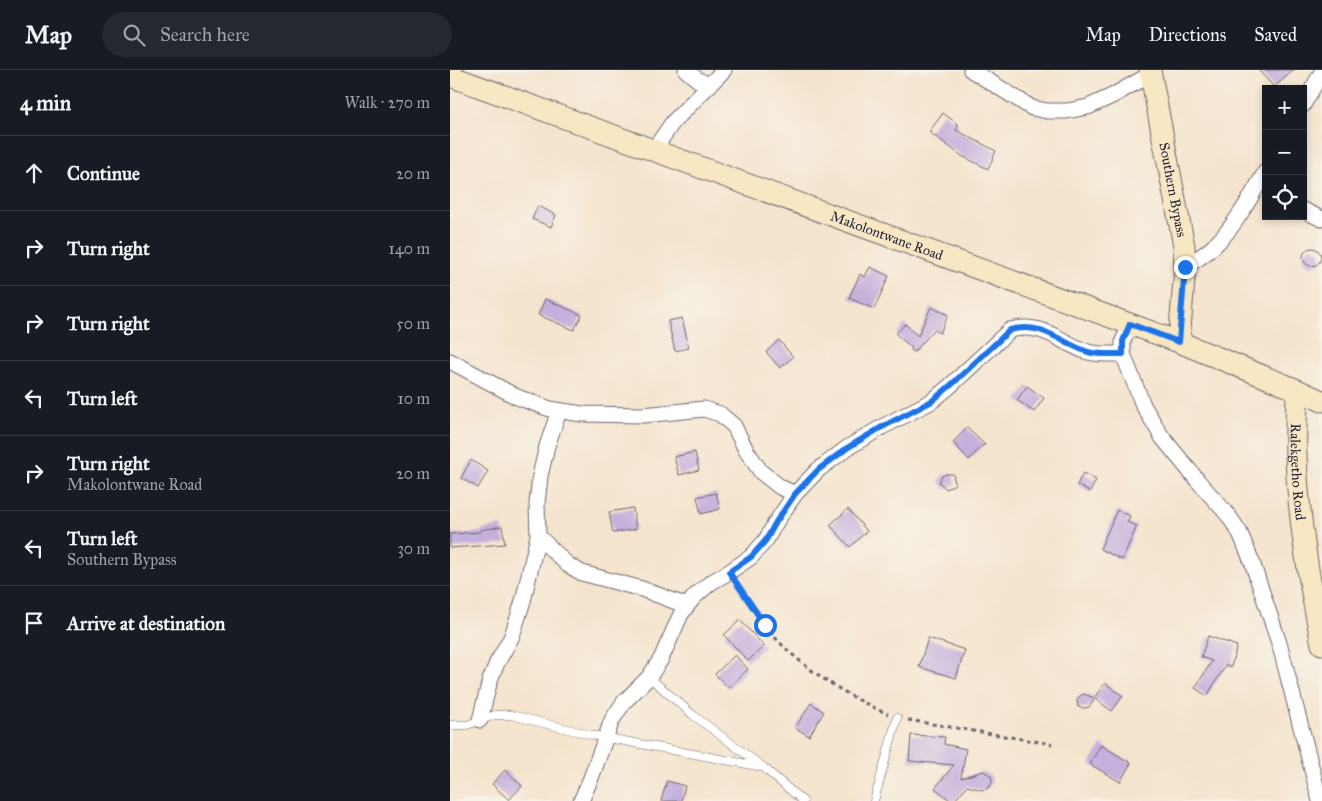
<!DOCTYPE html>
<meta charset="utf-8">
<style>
body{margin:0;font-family:"IM FELL Great Primer",serif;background:#242831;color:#f1f3f6}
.controls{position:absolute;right:15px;top:15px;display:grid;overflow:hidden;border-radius:0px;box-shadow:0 2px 8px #0003}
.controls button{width:45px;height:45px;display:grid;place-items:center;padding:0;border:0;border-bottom:1px solid #363941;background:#171b24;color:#f1f3f6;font:25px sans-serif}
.stop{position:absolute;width:15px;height:15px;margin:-11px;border:4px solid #1a73e8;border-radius:50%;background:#fff}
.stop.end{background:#1a73e8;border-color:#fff;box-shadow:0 1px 5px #0008}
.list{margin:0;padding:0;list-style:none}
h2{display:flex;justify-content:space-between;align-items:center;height:65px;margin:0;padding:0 20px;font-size:21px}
h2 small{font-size:16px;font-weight:400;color:#9ea1a6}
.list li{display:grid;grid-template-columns:32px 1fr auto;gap:15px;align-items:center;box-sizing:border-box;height:75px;padding:0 20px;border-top:1px solid #363941}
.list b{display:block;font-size:19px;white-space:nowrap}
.list p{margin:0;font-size:16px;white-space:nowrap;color:#9ea1a6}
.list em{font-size:16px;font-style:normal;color:#9ea1a6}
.icon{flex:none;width:28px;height:28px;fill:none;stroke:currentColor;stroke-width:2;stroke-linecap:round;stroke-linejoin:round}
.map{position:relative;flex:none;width:872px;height:731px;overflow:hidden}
header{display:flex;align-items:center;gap:30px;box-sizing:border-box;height:70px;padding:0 25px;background:#171b24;border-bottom:1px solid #363941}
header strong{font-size:24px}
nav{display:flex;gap:28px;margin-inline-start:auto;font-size:18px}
.search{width:350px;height:45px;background:#242831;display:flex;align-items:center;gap:12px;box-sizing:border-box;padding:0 18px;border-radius:28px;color:#9ea1a6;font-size:19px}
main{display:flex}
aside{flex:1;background:#171b24}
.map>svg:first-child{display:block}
</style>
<header>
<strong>Map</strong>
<div class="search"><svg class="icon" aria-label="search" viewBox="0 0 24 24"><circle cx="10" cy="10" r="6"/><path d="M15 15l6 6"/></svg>Search here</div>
<nav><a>Map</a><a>Directions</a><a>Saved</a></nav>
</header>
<main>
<aside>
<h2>4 min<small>Walk · 270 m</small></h2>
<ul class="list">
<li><svg class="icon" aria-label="ahead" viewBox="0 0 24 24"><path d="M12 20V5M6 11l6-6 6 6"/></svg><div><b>Continue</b></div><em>20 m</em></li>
<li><svg class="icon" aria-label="right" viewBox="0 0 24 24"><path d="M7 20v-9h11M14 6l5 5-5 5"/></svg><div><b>Turn right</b></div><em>140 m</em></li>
<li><svg class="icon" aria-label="right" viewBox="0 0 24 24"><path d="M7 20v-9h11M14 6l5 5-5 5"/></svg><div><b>Turn right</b></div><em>50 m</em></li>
<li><svg class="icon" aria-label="left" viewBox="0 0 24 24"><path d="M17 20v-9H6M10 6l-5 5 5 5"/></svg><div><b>Turn left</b></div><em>10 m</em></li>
<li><svg class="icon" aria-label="right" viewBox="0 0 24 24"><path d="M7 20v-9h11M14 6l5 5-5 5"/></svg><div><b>Turn right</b><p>Makolontwane Road</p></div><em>20 m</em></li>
<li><svg class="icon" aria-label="left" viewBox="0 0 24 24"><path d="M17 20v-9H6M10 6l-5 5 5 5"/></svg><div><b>Turn left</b><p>Southern Bypass</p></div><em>30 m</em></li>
<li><svg class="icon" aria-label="arrive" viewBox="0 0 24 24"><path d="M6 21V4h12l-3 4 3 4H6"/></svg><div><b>Arrive at destination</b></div></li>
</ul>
</aside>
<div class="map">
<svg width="872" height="731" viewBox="0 0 872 731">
<rect width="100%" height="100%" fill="#f7f3e8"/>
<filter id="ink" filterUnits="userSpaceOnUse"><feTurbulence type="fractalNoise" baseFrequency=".02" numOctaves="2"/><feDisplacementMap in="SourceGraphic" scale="10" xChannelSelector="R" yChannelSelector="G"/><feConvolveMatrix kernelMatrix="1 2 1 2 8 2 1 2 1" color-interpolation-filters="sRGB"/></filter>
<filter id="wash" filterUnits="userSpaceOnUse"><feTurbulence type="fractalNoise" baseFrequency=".0096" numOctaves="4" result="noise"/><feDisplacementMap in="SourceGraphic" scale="20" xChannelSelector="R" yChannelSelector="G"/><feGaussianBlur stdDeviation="1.12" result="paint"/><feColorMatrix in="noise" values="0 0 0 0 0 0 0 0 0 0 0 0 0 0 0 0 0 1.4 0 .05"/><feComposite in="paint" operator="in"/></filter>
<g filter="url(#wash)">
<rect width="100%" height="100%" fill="#f5e4cd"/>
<g id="blocks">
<path fill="#c5b0dc" d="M 808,0 L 844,0 L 824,17 Z
M 493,43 L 509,55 L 506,60 L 546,81 L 538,99 L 512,86 L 479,62 Z
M 88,136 L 106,145 L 101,157 L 82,149 Z
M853 187a9 9 0 1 1 18 0a9 9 0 1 1-18 0Z
M 420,197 L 439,206 L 424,239 L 399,228 L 410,204 L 415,207 Z
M 95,229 L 132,245 L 124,260 L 88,245 Z
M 481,237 L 498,245 L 490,263 L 484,260 L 464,282 L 461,280 L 462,278 L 446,264 L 455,254 L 468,266 Z
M 232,248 L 239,278 L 225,281 L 218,251 Z
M 329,270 L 343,287 L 330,298 L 316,282 Z
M 577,316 L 594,328 L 584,342 L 567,330 Z
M 517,358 L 535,375 L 533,375 L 519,390 L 503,372 Z
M 245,382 L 249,400 L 229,405 L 224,387 Z
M 21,390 L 38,401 L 28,418 L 11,408 Z
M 633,403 L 646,410 L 640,422 L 627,415 Z
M 496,404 L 503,404 L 505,414 L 496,419 L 489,412 L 492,406 Z
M 266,423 L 270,439 L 251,444 L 247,427 Z
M 183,438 L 186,459 L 163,463 L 159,442 Z
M 398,439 L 417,461 L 400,477 L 380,455 Z
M 667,440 L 680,446 L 677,452 L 687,456 L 672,490 L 650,479 Z
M 52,456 L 55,474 L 0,478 L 0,464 L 31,462 L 31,460 Z
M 290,550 L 314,576 L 298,591 L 274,565 Z
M 758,566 L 787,576 L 781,597 L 776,595 L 757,626 L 745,618 L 762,591 L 751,587 Z
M 478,568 L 515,580 L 506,608 L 469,597 Z
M 285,585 L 298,599 L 278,618 L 265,604 Z
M 655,613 L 673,626 L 662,641 L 645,629 L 639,637 L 635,638 L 628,637 L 627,629 L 630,626 L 634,624 L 644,628 Z
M 361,633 L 374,642 L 359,666 L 345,658 Z
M 461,665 L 495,667 L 494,674 L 516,679 L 511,708 L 533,701 L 537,703 L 541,706 L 542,711 L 541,715 L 538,718 L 533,720 L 517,716 L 504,731 L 501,731 L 485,718 L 504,695 L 459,691 Z
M 651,675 L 681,693 L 670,712 L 640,694 Z
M 55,700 L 72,716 L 59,730 L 42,714 Z
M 217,711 L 235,716 L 231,731 L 211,731 Z"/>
</g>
</g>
<g filter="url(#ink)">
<use href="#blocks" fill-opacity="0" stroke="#6c666e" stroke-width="1"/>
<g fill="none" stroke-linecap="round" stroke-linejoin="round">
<defs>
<path id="lane" d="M 199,607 L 243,645 L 313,697 L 353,731
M 0,655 L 17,655 L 45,645 L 61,645 L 142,665 L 313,697
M 424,731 L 447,648"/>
<path id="street" d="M 236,0 L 248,10 L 260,15
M 521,0 L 582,38 L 597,41 L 617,41 L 638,37 L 662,26 L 701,4
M 853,35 L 872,2
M 203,81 L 223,52 L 274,0
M 853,140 L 872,149
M 735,197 C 746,190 758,183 767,173 C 785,156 803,123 816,101
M 680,254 L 673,271 L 673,284 L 693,335 L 712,367 L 748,411 L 778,445 L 790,463 L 802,492 L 830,576 L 870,731
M 0,291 L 67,327 L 100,339 L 132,344 L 193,345 L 254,339 L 270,344 L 284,356 L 296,380 L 311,402 L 330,417 L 345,424
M 88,466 L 118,495 L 132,503 L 192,519 L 237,536
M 30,650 L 40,610 L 47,593 L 62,566 L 73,531 L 88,466 L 87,434 L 90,406 L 97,376 L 109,341
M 131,731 L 141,708 L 162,650 L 174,632 L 199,607 L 211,589 L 231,544 L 244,527 L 260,513 L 279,502 L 301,487 L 316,470 L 326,452 L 345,424 L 368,400 L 397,378 L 432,357 L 482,331 L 500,316 L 560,260 C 593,251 610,273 638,282 C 650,285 661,284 673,284"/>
<g id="secondary">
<path id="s1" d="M 700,0 L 734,176 L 735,197 L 729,272"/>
<path id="s2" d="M 0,6 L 729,272 L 847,320 L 872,331"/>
<path id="s3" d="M 847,320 C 847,341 845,363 846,385 C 848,448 859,512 872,574"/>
</g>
</defs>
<use href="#lane" stroke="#6c666e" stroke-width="9"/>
<use href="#street" stroke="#6c666e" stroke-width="17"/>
<use href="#secondary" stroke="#6c666e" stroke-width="23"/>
<path stroke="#6c666e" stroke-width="3" stroke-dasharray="4 4" stroke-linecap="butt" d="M 288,515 C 296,528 305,542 314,554 C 343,593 394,625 438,644
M 458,650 L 602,674"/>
<use href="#lane" stroke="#fff" stroke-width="8"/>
<use href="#street" stroke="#fff" stroke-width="15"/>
<use href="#secondary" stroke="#f7e8c3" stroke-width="21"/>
</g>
</g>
<g fill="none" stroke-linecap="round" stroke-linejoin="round" filter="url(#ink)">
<path stroke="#1a73e8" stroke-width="6" d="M 315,555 L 279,502 L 301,487 L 316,470 L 326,452 L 345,424 L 368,400 L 397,378 L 432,357 L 482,331 L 500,316 L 560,260 C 593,251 610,273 638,282 C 650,285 661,284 673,284 L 673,271 L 680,254 L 729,272 L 735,197"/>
</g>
<g text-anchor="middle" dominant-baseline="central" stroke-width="5" stroke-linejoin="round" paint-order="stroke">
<g font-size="14" fill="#22223b" stroke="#f7f3e8">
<text stroke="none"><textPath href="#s1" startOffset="122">Southern Bypass</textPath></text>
<text stroke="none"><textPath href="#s2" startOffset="465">Makolontwane Road</textPath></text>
<text stroke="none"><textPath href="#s3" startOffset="82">Ralekgetho Road</textPath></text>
</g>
</g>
</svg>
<div class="controls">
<button>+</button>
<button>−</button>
<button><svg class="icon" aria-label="locate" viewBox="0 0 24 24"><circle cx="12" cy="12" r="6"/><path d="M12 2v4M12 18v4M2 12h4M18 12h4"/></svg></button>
</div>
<div class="stop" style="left:315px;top:555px"></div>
<div class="stop end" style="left:735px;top:197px"></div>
</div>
</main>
